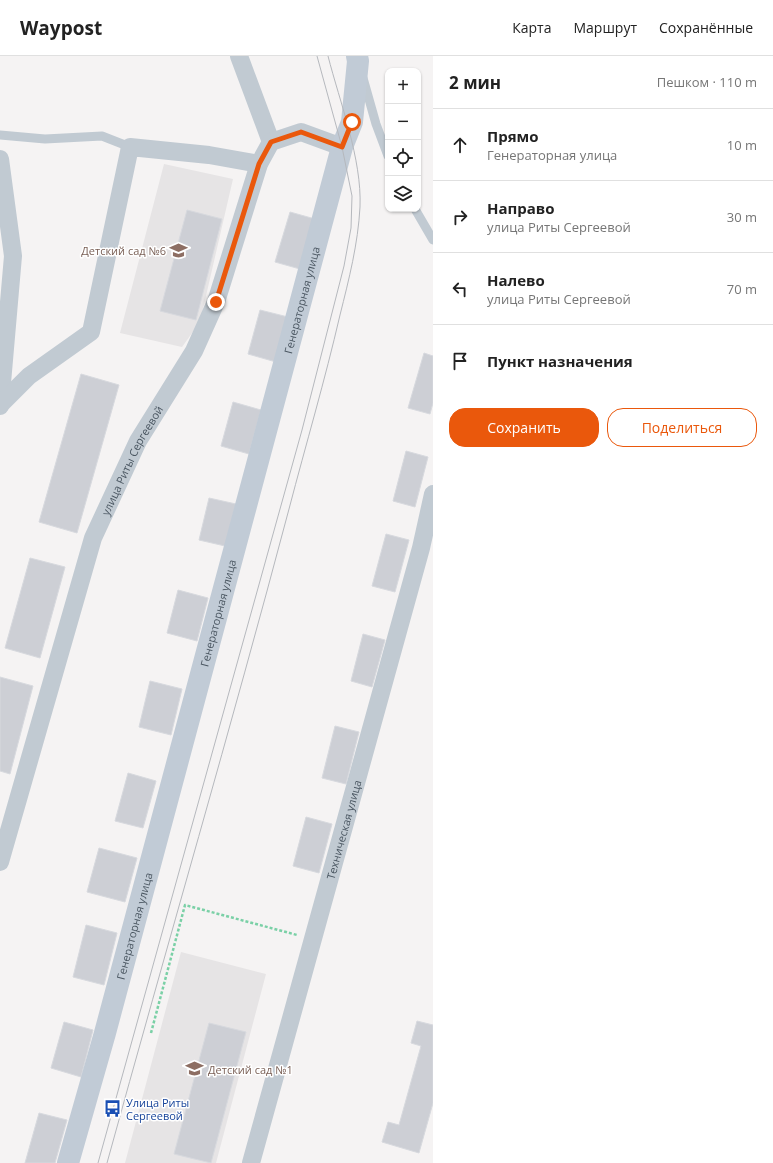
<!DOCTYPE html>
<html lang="ru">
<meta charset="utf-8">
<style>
body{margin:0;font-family:"Open Sans",sans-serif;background:#f2f2f2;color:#222}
.controls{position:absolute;right:12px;top:12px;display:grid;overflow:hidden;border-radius:8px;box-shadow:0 1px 3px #0004}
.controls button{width:36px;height:36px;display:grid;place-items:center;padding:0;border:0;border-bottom:1px solid #e0e0e0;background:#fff;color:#222;font:20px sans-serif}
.stop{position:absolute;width:12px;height:12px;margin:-9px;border:3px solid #ea580c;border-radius:50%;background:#fff}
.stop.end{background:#ea580c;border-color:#fff;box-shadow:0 1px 4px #0008}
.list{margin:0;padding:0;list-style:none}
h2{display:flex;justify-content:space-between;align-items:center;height:52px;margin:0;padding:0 16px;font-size:17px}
h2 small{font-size:13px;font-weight:400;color:#767676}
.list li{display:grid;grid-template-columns:26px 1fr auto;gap:12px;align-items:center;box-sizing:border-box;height:72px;padding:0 16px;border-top:1px solid #e0e0e0}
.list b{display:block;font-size:15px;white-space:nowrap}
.list p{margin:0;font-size:13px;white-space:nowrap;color:#767676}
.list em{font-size:13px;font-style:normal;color:#767676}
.actions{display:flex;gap:8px;padding:12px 16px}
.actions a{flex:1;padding:9px 0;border:1px solid #ea580c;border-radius:16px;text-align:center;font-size:14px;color:#ea580c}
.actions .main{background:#ea580c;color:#fff}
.icon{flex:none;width:22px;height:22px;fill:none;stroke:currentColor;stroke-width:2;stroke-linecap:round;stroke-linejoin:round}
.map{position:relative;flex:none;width:433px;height:1107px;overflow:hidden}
header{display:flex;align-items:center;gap:24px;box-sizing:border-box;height:56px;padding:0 20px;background:#fff;border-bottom:1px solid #e0e0e0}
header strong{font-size:19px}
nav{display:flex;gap:22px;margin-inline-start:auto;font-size:14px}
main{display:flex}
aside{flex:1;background:#fff}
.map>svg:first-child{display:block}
</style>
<header>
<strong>Waypost</strong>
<nav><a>Карта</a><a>Маршрут</a><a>Сохранённые</a></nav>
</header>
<main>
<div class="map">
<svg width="433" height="1107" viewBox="0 0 433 1107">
<rect width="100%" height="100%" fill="#f5f3f3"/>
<path fill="#e6e4e5" d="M 164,108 L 233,123 L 200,266 L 182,291 L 120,277 Z
M 181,896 L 266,918 L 216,1107 L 125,1107 Z"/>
<path fill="#cdcfd5" stroke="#d7d9de" d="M 187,154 L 222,163 L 196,264 L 160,255 Z
M 290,156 L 315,163 L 300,213 L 275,206 Z
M 260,254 L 288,261 L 276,306 L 248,298 Z
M 424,297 L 433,300 L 433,347 L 430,358 L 408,352 Z
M 81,318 L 119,329 L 77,477 L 39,466 Z
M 233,346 L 261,354 L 249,398 L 221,390 Z
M 406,395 L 428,401 L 415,451 L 393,445 Z
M 209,442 L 236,448 L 225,490 L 199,484 Z
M 386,478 L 409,484 L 395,536 L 372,530 Z
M 30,502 L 65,511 L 40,602 L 5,592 Z
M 178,534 L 208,542 L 197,585 L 167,577 Z
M 363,578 L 385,584 L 372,631 L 351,625 Z
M 0,621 L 33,630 L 10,718 L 0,715 Z
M 150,625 L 182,633 L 171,679 L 139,671 Z
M 335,670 L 359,676 L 346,728 L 322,722 Z
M 128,717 L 156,725 L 143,772 L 115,765 Z
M 306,761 L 332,768 L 319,817 L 293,810 Z
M 99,792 L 137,802 L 125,846 L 87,836 Z
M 86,869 L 117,877 L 104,929 L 73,921 Z
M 417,965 L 433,969 L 433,1047 L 419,1097 L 382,1086 L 388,1066 L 399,1069 L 421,990 L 411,987 Z
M 64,966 L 93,974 L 81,1021 L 51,1012 Z
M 209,967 L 246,976 L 211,1107 L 174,1098 Z
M 39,1057 L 67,1064 L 55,1107 L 25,1107 Z"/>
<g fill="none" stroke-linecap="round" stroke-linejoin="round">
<path stroke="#7ad0a6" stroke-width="2.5" stroke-dasharray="3 2" stroke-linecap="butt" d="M 151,977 L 185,849 L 297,879"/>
<path stroke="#c1cad2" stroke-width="9" d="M 363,22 L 376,68 L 388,100
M 0,79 L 45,83 L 102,80 L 130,91
M 415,153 L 433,184"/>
<g stroke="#c1cad2" stroke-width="18">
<path d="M 239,0 L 271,86"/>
<path d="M 0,103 L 13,200 L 0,350"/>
<path d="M 1,348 L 29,320 L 91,276 L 130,91 L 209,99 L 259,108"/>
<path id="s1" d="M 0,806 L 93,482 L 138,385 L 194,295 L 216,246 L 259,108 L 271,86 L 301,76 L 342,91"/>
<path id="s2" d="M 251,1107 L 421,492 L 433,438"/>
</g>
<path stroke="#c1cbd6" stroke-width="22" id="s3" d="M 68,1107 L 105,977 L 342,91 L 352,66 L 358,5 L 357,0"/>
<path stroke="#b5b8bd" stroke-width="1" d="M 98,1107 L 302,374 L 344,210 L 351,172 L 352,140 L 342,91 L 317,0
M 107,1107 C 167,889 231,672 289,453 C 306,388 325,324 340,259 C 349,223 358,188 360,151 C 362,103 340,47 328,0"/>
</g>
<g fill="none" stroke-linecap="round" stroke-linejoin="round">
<path stroke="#ea580c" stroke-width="5" d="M 216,246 L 259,108 L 271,86 L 301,76 L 342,91 L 352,66"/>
</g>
<defs>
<symbol id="school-bare" viewBox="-9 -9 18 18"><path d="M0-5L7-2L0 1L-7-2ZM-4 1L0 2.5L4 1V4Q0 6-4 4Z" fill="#8d6e63" stroke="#fff" stroke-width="2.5" paint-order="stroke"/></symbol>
<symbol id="bus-bare" viewBox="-9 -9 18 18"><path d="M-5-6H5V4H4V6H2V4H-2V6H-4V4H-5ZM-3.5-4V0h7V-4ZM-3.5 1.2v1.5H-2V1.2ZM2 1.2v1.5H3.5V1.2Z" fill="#1a4fb4" stroke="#fff" stroke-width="2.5" paint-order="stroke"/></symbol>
</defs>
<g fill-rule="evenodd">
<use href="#school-bare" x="166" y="182" width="25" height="25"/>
<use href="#school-bare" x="182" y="1000" width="25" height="25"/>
<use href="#bus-bare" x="100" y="1040" width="25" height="25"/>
</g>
<g text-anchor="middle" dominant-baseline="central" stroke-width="3" stroke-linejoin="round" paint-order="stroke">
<g font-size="11" fill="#785e54" stroke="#fff" text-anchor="end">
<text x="166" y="194">Детский сад №6</text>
<text x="208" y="1013" text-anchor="start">Детский сад №1</text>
</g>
<g font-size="11" fill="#4a5661" stroke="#fff">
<text stroke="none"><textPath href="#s3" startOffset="894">Генераторная улица</textPath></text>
<text stroke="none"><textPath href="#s1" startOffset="424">улица Риты Сергеевой</textPath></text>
<text stroke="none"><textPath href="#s3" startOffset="570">Генераторная улица</textPath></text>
<text stroke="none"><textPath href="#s2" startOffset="346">Техническая улица</textPath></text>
<text stroke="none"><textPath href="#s3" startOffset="246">Генераторная улица</textPath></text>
</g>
<g font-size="11" fill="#164399" stroke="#fff" text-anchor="start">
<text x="126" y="1046">Улица Риты<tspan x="126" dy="13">Сергеевой</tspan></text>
</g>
</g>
</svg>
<div class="controls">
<button>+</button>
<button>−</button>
<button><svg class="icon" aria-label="locate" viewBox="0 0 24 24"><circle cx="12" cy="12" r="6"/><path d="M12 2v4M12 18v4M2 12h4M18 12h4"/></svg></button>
<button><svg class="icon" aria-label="layers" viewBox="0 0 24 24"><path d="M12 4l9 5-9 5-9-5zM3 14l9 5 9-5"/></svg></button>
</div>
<div class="stop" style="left:352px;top:66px"></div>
<div class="stop end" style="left:216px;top:246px"></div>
</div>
<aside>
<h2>2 мин<small>Пешком · 110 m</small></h2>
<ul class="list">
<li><svg class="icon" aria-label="ahead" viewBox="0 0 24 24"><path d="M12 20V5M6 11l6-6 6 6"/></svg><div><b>Прямо</b><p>Генераторная улица</p></div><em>10 m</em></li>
<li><svg class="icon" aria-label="right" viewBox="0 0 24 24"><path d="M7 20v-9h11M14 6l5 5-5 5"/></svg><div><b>Направо</b><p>улица Риты Сергеевой</p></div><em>30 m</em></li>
<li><svg class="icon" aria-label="left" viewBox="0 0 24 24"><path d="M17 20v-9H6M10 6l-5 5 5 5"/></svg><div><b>Налево</b><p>улица Риты Сергеевой</p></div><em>70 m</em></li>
<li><svg class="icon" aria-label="arrive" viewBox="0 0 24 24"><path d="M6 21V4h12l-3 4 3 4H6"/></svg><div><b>Пункт назначения</b></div></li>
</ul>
<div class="actions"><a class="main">Сохранить</a><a>Поделиться</a></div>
</aside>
</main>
